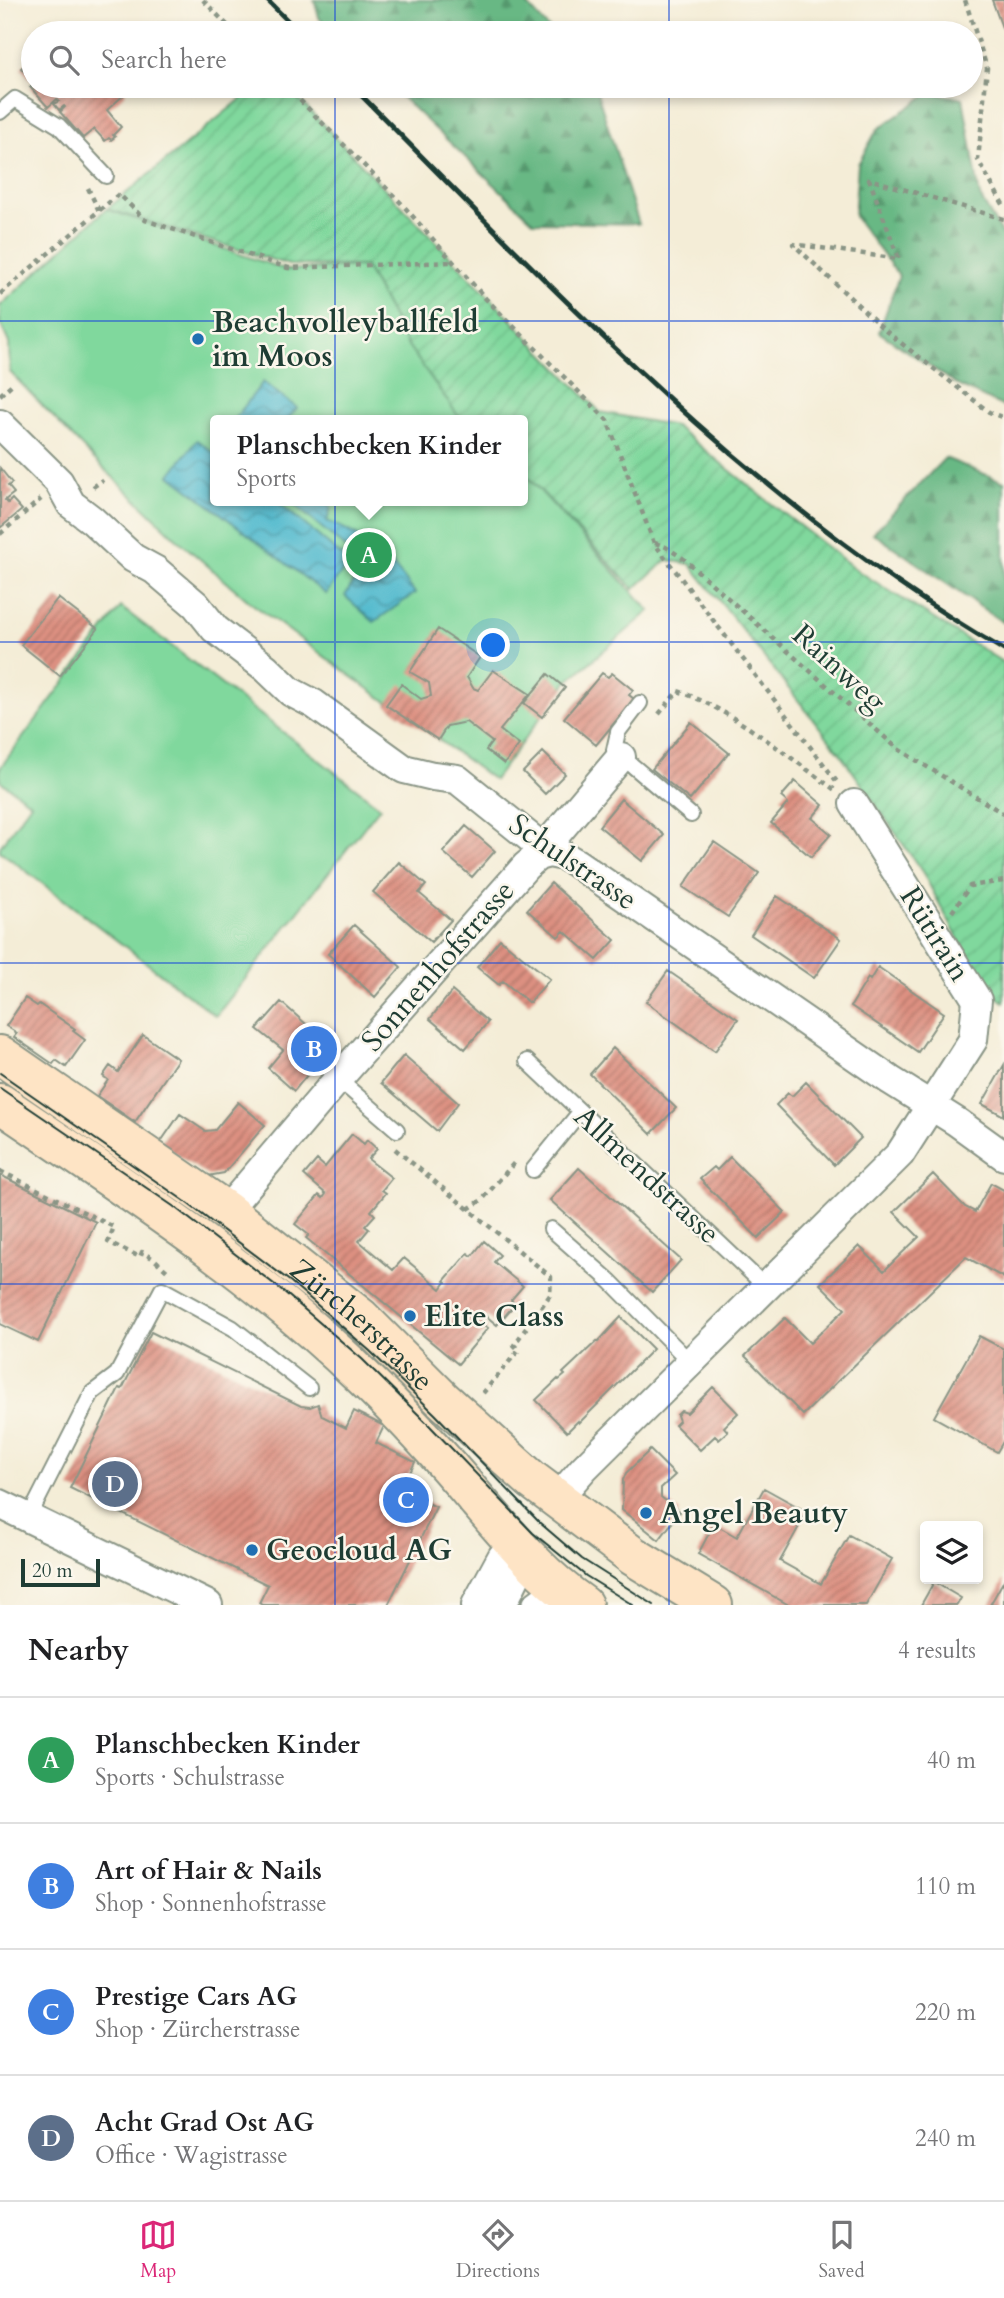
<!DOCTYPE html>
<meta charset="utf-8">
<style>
body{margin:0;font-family:Cardo,serif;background:#f2f2f2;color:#202124}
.controls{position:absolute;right:21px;bottom:21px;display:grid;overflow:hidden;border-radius:7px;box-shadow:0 4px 10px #0003}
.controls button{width:63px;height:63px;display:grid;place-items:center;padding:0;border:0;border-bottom:2px solid #e0e0e0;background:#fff;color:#202124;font:35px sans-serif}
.scale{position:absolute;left:21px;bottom:18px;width:79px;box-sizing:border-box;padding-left:7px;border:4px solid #1f3d34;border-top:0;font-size:19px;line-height:24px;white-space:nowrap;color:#1f3d34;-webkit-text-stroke:5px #fbf7ec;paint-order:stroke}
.you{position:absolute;left:494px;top:646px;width:24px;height:24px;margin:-18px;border:5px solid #fff;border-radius:50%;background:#1a73e8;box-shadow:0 0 0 10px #1a73e833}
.badge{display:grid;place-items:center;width:46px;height:46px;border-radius:50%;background:#db2777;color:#fff;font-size:23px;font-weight:700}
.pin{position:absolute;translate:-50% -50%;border:4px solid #fff;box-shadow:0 2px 7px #0006}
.popup{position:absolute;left:210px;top:415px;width:318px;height:91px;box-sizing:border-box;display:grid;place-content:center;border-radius:7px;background:#fff;filter:drop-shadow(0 2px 5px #0005);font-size:23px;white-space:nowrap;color:#757577}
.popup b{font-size:26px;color:#202124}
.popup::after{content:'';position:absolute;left:50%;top:100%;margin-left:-14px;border:14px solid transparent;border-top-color:#fff}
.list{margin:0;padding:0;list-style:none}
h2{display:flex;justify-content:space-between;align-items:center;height:91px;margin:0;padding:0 28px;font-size:30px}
h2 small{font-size:23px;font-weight:400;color:#757577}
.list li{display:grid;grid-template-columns:46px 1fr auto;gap:21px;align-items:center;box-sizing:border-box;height:126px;padding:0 28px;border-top:2px solid #e0e0e0}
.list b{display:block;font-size:26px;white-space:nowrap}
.list p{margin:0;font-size:23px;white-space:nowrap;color:#757577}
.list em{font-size:23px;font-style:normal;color:#757577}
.icon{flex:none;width:38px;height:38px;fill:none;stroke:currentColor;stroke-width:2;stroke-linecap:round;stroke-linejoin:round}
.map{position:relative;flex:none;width:1004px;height:1605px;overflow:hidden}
.search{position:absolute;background:#fff;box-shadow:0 4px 10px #0003;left:21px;right:21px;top:21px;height:77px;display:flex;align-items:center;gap:18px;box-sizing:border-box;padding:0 24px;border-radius:38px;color:#757577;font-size:26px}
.sheet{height:595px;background:#fff}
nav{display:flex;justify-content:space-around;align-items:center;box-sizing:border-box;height:98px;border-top:2px solid #e0e0e0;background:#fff;font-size:19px;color:#757577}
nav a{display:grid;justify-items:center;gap:4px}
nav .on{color:#db2777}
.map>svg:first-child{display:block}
</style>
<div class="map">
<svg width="1004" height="1605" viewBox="0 0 1004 1605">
<defs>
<pattern id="forest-firs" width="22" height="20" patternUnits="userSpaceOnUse" patternTransform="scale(1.75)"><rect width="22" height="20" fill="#68b884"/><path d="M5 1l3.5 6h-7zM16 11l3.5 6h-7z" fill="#55976d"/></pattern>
<pattern id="garden-furrows" width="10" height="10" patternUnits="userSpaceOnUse" patternTransform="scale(1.75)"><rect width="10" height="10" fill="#80d89d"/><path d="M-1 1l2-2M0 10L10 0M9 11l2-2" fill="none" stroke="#6eba88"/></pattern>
<pattern id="water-waves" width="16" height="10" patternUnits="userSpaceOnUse" patternTransform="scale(1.75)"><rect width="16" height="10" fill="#51bace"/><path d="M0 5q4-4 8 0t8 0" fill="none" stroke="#4398a8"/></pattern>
<pattern id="building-hatch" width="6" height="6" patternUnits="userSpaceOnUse" patternTransform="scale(1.75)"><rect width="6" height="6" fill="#dd9081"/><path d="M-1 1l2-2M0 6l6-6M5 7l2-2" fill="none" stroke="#b3776a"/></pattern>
</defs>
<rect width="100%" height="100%" fill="#fbf7ec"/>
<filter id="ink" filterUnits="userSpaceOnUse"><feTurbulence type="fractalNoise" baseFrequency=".0143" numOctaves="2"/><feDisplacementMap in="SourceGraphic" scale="14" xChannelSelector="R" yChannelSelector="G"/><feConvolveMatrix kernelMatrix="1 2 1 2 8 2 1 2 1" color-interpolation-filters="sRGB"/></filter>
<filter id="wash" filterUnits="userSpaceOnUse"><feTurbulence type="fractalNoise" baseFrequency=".00686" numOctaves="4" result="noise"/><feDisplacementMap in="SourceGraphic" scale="28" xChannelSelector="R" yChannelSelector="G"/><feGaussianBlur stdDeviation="1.57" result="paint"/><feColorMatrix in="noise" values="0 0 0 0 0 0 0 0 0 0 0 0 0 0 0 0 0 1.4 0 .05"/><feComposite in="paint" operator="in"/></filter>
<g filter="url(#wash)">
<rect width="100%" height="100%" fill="#f4edd7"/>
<path fill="url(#forest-firs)" stroke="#447a5c" stroke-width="2" d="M 314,0 L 523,0 L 553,33 L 334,33 L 319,18 Z
M 390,86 L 595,86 L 639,224 L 534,222 Z
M 929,93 L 963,98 L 980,197 L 1004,238 L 1004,407 L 959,386 L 879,332 L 899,276 L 854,216 L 858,164 L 877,130 Z
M 945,458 L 1004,482 L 1004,623 L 873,533 Z"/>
<path fill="#80d89d" stroke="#508a68" stroke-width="2" d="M 106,209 L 287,270 L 365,266 L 407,344 L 463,420 L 215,420 L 215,501 L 523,501 L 523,472 L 650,611 L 567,682 L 494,780 L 251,603 L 178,540 L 90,455 L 10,372 L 9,343 L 0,323 L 0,306 Z
M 121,607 L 380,807 L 216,1016 L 0,851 L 0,847 L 31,803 L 0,781 L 0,768 Z"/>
<path fill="url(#garden-furrows)" stroke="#508a68" stroke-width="2" d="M 257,86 L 286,86 L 600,412 L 675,426 L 769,502 L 858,571 L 1004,663 L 1004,1002 L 985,989 L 923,873 L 840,753 L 690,564 L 667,560 L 634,589 L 523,472 L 523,420 L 463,420 L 459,417 L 407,344 L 365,266 L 289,265 L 107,209 Z"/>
<path fill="url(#water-waves)" stroke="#387c81" stroke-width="2" d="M 263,382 L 297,408 L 287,420 L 234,420 Z
M 197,440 L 215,454 L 215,501 L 277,501 L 349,562 L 326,594 L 170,475 Z
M 290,501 L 322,501 L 331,507 L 327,521 C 368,537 389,557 415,593 L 374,622 L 345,596 L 356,578 L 365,572 L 360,560 Z"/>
<g id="blocks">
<path fill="url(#building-hatch)" d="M 992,0 L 1004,0 L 1004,33 Z
M 33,58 L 33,82 L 21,68 Z
M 32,86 L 120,86 L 126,93 L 107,110 L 121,127 L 113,135 L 115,137 L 111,140 L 109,138 L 105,141 L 94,129 L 83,138 L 60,112 L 65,107 L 64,106 L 59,110 L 54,104 L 59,101 L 57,99 L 48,107 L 30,87 Z
M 0,468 L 12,483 L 8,486 L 14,493 L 5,500 L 8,503 L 12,499 L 22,510 L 0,528 Z
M 58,598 L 98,629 L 60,676 L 21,645 Z
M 438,629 L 480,657 L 467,677 L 473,688 L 478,690 L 493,670 L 530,694 L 500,730 L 519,745 L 504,764 L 486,750 L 492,742 L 466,722 L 447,726 L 438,740 L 386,705 L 401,684 L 421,699 L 431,696 L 429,683 L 410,672 Z
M 602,673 L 608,677 L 612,673 L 633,690 L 629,695 L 634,699 L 596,745 L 564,718 Z
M 548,674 L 565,688 L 542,717 L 524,703 Z
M 691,722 L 729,753 L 690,800 L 652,769 Z
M 543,752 L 565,774 L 545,794 L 523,772 Z
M 795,781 L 823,805 L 812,818 L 831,834 L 811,857 L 771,823 L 788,803 L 781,797 Z
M 621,799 L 664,835 L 642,861 L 599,826 Z
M 466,826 L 495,851 L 472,877 L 443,852 Z
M 714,842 L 759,873 L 728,917 L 683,887 Z
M 399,862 L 426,885 L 419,893 L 451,920 L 431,942 L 373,892 Z
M 551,883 L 615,940 L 597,960 L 564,931 L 558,937 L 527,910 Z
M 777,896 L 841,939 L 814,978 L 751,935 Z
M 354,925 L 401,967 L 375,997 L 328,954 Z
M 500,939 L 550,979 L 529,1003 L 503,981 L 499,985 L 477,967 Z
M 878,967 L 944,1013 L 918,1052 L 851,1006 L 868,978 L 870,980 Z
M 668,971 L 738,1019 L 715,1051 L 646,1002 Z
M 452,991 L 488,1022 L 465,1049 L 430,1019 Z
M 25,998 L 37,1006 L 39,1004 L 75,1029 L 73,1031 L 85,1040 L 66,1067 L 56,1060 L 53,1064 L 14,1037 L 17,1033 L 6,1026 Z
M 281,1002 L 331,1046 L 294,1091 L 268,1068 L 283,1050 L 257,1029 Z
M 143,1035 L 178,1059 L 135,1122 L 97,1096 L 108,1080 L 103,1076 L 110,1066 L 118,1072 Z
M 613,1048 L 676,1108 L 651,1134 L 590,1074 Z
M 404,1055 L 458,1103 L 437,1131 L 381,1083 Z
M 1004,1065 L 1004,1116 L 982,1104 Z
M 806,1082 L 861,1138 L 834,1165 L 776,1105 L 788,1093 L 792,1096 Z
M 238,1102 L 265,1125 L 224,1173 L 208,1176 L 160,1143 L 180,1114 L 205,1131 L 215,1130 Z
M 352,1134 L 364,1144 L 367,1140 L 377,1149 L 368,1159 L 392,1178 L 382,1190 L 386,1193 L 371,1211 L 375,1215 L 365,1226 L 369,1229 L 359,1241 L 393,1270 L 404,1258 L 441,1289 L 446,1282 L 444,1281 L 468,1253 L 472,1256 L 484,1241 L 500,1255 L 494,1262 L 523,1286 L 511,1300 L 515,1304 L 497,1325 L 486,1316 L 481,1323 L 488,1328 L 458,1364 L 306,1238 L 309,1235 L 295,1224 L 319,1195 L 323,1198 L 326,1194 L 304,1175 L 317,1160 L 325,1167 Z
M 730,1157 L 785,1212 L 758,1238 L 700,1179 L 714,1167 L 717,1170 Z
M 579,1168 L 681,1260 L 652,1292 L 550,1200 Z
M 933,1174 L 965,1207 L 975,1212 L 991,1183 L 1004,1190 L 1004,1278 L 966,1257 L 803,1415 L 745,1356 L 785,1318 L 810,1343 L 845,1309 L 820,1284 L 859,1246 L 884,1271 L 900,1255 L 919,1237 L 894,1212 Z
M 0,1175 L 96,1222 L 38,1342 L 0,1324 Z
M 621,1317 L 653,1349 L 579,1423 L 578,1421 L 567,1432 L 536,1400 L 558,1379 L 559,1380 L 565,1375 L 563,1373 L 597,1341 L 598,1342 Z
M 151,1332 L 301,1406 L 310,1407 L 318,1404 L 322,1416 L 346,1428 L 354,1411 L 384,1426 L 376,1443 L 415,1462 L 402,1490 L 436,1507 L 388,1605 L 262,1605 L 259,1603 L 268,1585 L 70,1488 L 119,1388 L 122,1389 Z
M 979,1336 L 1004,1349 L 1004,1440 L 997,1452 L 934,1417 Z
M 713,1387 L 738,1413 L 724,1427 L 728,1432 L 719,1440 L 715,1436 L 700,1450 L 675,1425 L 679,1421 L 677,1415 L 681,1411 L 687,1413 Z
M 650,1450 L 675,1475 L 661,1488 L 661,1497 L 680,1512 L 659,1540 L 622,1510 L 623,1480 L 626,1473 Z
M 764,1488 L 807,1512 L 780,1561 L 821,1584 L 849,1535 L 892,1559 L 866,1605 L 789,1605 L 698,1554 L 714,1524 L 737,1537 Z
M 1004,1580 L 1004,1605 L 990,1605 Z
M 934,1582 L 961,1598 L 957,1605 L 921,1605 Z"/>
</g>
</g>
<g filter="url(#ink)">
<use href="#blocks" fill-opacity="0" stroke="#8a9586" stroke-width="2"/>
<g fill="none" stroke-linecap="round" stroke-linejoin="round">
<defs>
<path id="lane" d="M 0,112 L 15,99 L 59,126 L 106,176
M 640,703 L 618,732 L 614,750 L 691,815
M 527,1061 L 767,1288
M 338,1079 L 397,1130
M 533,1170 L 580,1112
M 551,1229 L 610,1281 L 690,1362
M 29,1517 L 92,1393 L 117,1374 L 162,1289 L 233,1328 L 309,1388"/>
<path id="street" d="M 0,424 L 59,482 L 71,504 L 92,520 L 133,558 L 155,570 L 196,605 L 215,629 L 266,668 L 291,692 L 314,704 L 404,769 L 433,776 L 457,779 L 549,853 L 564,856 L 576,863 L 890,1080 L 957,1122 L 1004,1156
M 226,1211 L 338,1079 L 526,866 L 538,856 L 549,853 L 552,839 L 621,757
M 557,1499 L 584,1468 L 900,1154 L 973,1040 L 977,1000 L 854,804
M 0,1504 L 208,1605
M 476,1605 L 502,1557 L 507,1553 L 521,1550 L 520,1568 L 502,1605
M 537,1605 L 560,1588"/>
<g id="secondary">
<path id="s1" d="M 0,1055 L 226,1211 L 361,1318 L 442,1399 L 532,1480 L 633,1556 L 713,1605"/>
<path d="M 0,1103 C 125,1188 254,1271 363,1377 C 404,1416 442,1458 478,1501 C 510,1538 542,1577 583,1605"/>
</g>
</defs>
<use href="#lane" stroke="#8a9586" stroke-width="18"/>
<use href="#street" stroke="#8a9586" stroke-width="32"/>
<use href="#secondary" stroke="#8a9586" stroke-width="42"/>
<path stroke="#8a9586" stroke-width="4.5" stroke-dasharray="5 5" stroke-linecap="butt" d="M 203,0 L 235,33
M 965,0 L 987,68 L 978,160 L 1004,206
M 286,86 L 401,203 L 486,299 L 607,420 L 654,543 L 838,783
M 88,188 L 99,211
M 1004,219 L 869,179 L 899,259 L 793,244 L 887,332 L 989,412 L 1004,418
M 0,294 L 119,194 L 145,220 L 288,268 L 452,262
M 0,395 L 12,384
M 93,487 L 103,480
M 0,534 L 41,499
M 655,543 L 666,547 L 684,559 L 898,749 L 1004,814
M 659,714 L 678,691 C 731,709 789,757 835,790
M 952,912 L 970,886 L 1004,881
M 395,1149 L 551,1277 L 550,1295 L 514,1345 L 519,1350 L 483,1393
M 0,1171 L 114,1227 L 108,1242 L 140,1257 L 142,1252 L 154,1259 L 167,1271
M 468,1209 L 482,1200 L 514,1163"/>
<use href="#lane" stroke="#fff" stroke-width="14"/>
<use href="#street" stroke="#fff" stroke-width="28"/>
<use href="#secondary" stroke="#fee4c5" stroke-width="38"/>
<path stroke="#1f3d34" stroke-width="2" d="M 0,1073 L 183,1200 L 291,1282 L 370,1351 L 435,1414 L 540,1523 L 582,1559 L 654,1605
M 0,1088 L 173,1206 L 283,1291 L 362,1359 L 429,1425 L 533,1533 L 586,1576 L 633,1605"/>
<path stroke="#1f3d34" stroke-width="5" d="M 267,0 L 300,33
M 352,86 C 555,290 752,504 1004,650"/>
</g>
</g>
<path fill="none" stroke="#1d4ed8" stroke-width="2" stroke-opacity="0.55" d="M 335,0 L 335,33M 669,0 L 669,33M 335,86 L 335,1605M 669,86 L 669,1605M 0,321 L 1004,321M 0,642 L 1004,642M 0,963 L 1004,963M 0,1284 L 1004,1284"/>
<g fill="#1f6fb2" stroke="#fbf7ec" stroke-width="2.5">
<circle cx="198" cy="339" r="7"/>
<circle cx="410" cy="1316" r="7"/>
<circle cx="646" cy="1513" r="7"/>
<circle cx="252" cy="1550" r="7"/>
</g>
<g text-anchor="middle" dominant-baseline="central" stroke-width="5" stroke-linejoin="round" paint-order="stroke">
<g font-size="30" font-weight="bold" fill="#1f3d34" stroke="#fbf7ec" text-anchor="start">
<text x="212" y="322">Beachvolleyballfeld<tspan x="212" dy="34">im Moos</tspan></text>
<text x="424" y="1316">Elite Class</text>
<text x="660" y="1513">Angel Beauty</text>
<text x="266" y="1550">Geocloud AG</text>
</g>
<g font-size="30" fill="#1f3d34" stroke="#fbf7ec">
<text transform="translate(839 668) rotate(42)">Rainweg</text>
<text transform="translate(573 862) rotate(34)">Schulstrasse</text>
<text transform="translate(935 934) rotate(58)">Rütirain</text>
<text transform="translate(438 966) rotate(-49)">Sonnenhofstrasse</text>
<text transform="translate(647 1175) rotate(43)">Allmendstrasse</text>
<text stroke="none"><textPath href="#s1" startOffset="452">Zürcherstrasse</textPath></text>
</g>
</g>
</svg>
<div class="controls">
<button><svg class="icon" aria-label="layers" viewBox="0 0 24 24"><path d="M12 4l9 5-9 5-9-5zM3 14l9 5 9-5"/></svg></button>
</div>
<div class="scale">20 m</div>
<div class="you"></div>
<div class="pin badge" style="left:369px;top:555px;background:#2e9e5b">A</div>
<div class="popup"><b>Planschbecken Kinder</b>Sports</div>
<div class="pin badge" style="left:314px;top:1049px;background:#3f7fe0">B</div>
<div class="pin badge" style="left:406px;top:1500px;background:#3f7fe0">C</div>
<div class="pin badge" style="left:115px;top:1484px;background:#5c6f8a">D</div>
<div class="search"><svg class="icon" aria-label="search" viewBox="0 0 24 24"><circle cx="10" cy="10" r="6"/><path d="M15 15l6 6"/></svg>Search here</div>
</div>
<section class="sheet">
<h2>Nearby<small>4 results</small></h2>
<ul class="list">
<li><span class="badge" style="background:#2e9e5b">A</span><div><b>Planschbecken Kinder</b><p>Sports · Schulstrasse</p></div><em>40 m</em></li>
<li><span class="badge" style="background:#3f7fe0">B</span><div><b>Art of Hair &amp; Nails</b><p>Shop · Sonnenhofstrasse</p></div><em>110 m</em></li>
<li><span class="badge" style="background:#3f7fe0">C</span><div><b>Prestige Cars AG</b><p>Shop · Zürcherstrasse</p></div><em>220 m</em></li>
<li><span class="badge" style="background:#5c6f8a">D</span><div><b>Acht Grad Ost AG</b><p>Office · Wagistrasse</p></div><em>240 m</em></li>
</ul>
</section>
<nav>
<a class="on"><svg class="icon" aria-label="map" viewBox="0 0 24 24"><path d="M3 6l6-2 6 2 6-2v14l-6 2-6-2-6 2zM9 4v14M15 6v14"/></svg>Map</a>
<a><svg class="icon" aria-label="directions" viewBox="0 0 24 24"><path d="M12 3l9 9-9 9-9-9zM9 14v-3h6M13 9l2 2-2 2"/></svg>Directions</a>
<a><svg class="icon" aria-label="saved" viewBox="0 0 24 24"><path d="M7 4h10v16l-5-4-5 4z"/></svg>Saved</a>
</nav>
